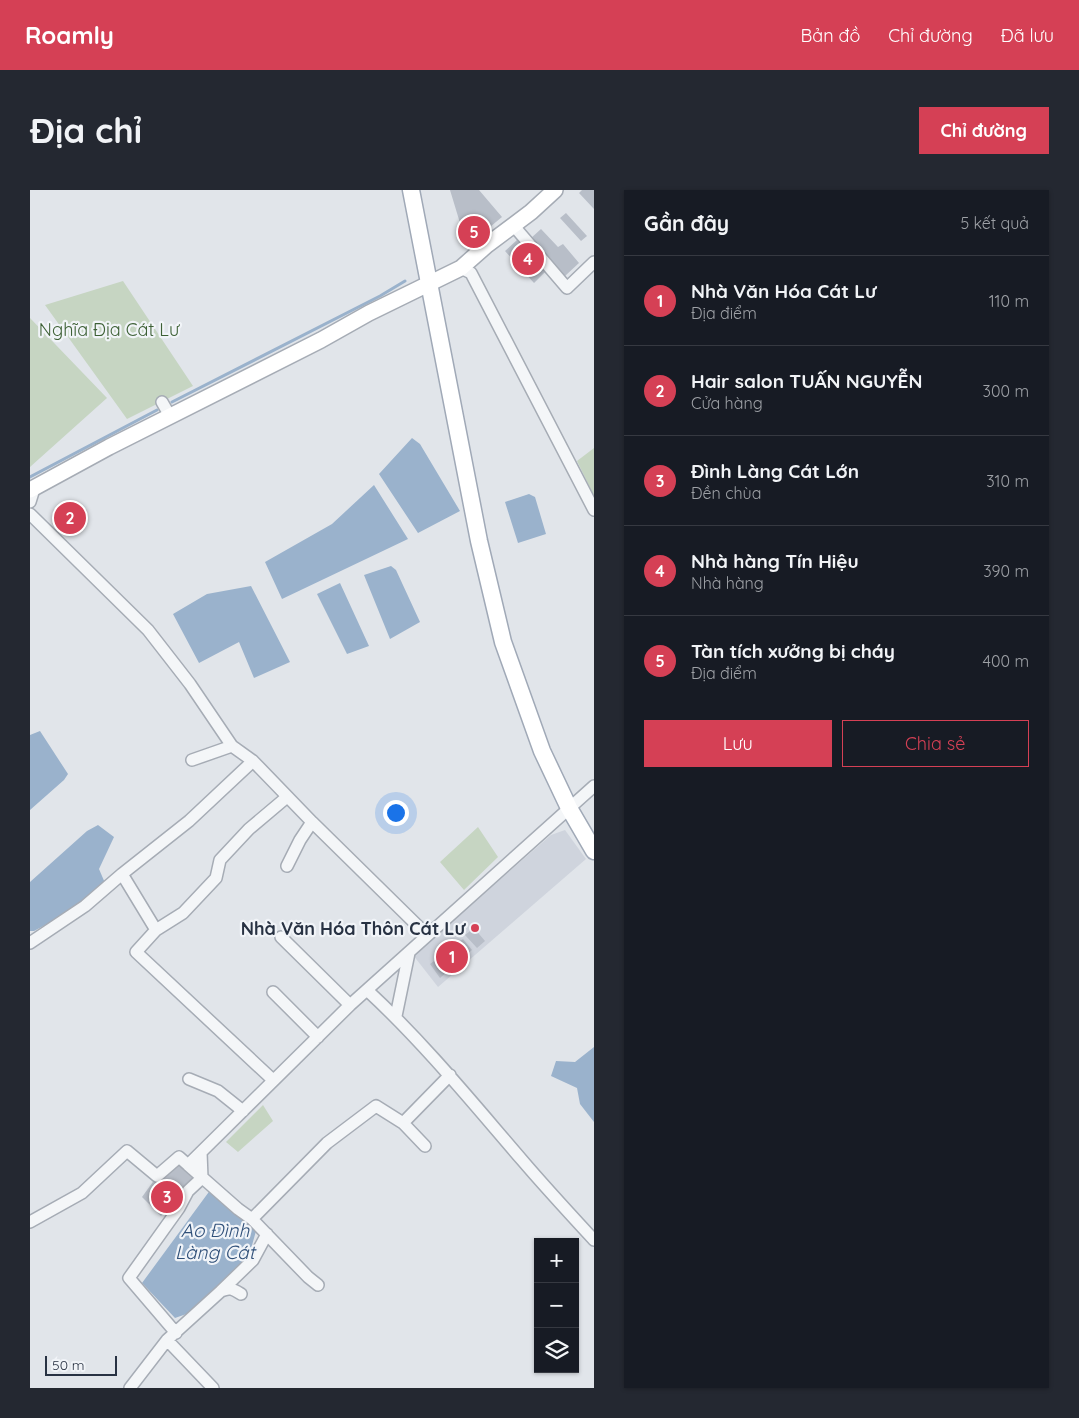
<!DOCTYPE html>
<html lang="vi">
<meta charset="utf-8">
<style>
body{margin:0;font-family:Quicksand,sans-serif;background:#242831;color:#f1f3f6}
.controls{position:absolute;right:15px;bottom:15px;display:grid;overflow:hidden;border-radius:0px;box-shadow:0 1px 4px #0004}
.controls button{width:45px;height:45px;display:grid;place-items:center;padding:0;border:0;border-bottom:1px solid #363941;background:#171b24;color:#f1f3f6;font:25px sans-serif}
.scale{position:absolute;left:15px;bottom:12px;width:72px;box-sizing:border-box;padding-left:5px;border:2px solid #283243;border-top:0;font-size:14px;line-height:18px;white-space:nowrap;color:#283243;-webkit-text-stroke:4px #f1f4f8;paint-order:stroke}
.you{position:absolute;left:365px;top:622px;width:18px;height:18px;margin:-12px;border:4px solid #fff;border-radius:50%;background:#1a73e8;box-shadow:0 0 0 8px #1a73e833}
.badge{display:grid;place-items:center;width:32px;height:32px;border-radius:50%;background:#d54055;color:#fff;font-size:16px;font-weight:700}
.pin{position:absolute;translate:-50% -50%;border:2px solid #fff;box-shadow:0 1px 5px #0006}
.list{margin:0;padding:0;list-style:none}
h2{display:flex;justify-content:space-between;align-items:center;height:65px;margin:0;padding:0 20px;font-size:21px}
h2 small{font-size:16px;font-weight:400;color:#9ea1a6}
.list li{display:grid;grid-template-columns:32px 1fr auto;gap:15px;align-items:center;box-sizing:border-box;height:90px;padding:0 20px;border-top:1px solid #363941}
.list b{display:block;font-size:19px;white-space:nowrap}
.list p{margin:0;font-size:16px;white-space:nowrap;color:#9ea1a6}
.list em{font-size:16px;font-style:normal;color:#9ea1a6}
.actions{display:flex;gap:10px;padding:15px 20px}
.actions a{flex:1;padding:11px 0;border:1px solid #d54055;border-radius:0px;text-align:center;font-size:18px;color:#d54055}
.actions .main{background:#d54055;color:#fff}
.icon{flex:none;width:28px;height:28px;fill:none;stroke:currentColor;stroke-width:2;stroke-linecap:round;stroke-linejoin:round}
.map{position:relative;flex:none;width:564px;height:1198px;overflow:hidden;border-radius:0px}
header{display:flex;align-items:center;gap:30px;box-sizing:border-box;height:70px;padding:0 25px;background:#d54055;color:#fff}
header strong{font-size:24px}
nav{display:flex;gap:28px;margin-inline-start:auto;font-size:18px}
.intro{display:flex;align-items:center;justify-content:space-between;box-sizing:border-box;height:120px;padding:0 30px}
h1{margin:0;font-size:35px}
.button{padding:12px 22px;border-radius:0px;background:#d54055;color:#fff;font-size:18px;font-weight:700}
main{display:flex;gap:30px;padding:0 30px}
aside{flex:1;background:#171b24;border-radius:0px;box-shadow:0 1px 4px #0004}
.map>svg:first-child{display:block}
</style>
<header>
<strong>Roamly</strong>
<nav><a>Bản đồ</a><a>Chỉ đường</a><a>Đã lưu</a></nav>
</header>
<div class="intro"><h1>Địa chỉ</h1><a class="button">Chỉ đường</a></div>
<main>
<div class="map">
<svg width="564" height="1198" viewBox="0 0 564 1198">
<rect width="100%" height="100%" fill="#e1e5ea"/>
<path fill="#cfd4dd" d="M 535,640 L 556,669 L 408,797 L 383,765 L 521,645 Z"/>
<path fill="#c6d5c2" d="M 93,91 L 163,196 L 97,229 L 15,115 Z
M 0,128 L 77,208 L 0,277 Z
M 564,258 L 564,306 L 547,271 Z
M 448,637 L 468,667 L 434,700 L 410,672 Z
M 233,915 L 243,931 L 208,962 L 196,952 Z"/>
<path fill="#9ab2cc" d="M 382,248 L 390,254 L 430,321 L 388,343 L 349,284 Z
M 344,295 L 378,349 L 252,409 L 235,372 L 302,334 Z
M 499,304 L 505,307 L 516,344 L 488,353 L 475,312 Z
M 361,376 L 366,380 L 390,432 L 360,449 L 334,385 Z
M 310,393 L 339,456 L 317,464 L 287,404 Z
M 221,396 L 260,472 L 224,488 L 209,452 L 169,473 L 143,424 L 177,404 Z
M 10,541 L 38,584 L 34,590 L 0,620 L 0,545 Z
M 68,635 L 84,647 L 69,679 L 75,693 L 34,725 L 4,741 L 0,741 L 0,692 L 57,641 Z
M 564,857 L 564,932 L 550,914 L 547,898 L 521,886 L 526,871 L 545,872 Z
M 181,999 L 226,1041 L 219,1066 L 162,1122 L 145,1128 L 112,1093 Z"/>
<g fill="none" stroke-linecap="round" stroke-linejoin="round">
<path stroke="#9ab2cc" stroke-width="3" d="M 142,212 L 350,106 L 375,91
M 0,287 L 127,220"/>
</g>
<path fill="#b8bec8" d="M 420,0 L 449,0 L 472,27 L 437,56 Z
M 552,0 L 564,0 L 564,19 L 549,3 Z
M 536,23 L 557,46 L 551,51 L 530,28 Z
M 511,39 L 528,57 L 533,54 L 549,73 L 535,86 L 500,49 Z
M 487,50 L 516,81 L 504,93 L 475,61 Z
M 47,314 L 54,321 L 34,342 L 27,335 Z
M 444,738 L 455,751 L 447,758 L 435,745 Z
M 433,749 L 442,760 L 410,788 L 400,774 Z
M 149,971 L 163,988 L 131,1026 L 112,1007 L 125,989 L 133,989 Z"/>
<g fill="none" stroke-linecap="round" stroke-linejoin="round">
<defs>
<path id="street" d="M 483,35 L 537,98 L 564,72
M 431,78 L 441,83 L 564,320
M 132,212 L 140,226
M 0,312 L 4,299
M 0,324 L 118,440 L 160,494 L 202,556 L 223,571 L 282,632 L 397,745
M 162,570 L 202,556
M 257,676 L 270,650 L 282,632
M 92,684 L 126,740
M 251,747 L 320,815
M 0,753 L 55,716 L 92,684 L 159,631 L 223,571
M 338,801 C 394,853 442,912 492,970 C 515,997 540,1024 564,1050
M 243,802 L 288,847
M 366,826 L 379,763
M 159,889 L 188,901 L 213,921
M 243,890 L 106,762 L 126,740 L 153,723 L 186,688 L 190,670 L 219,639 L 257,607
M 373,933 L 395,956
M 158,975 L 208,1019 L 222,1029 L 278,1087 L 288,1095
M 222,1029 L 297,953 L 346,916 L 373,933 L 420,885
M 0,1032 L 52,1003 L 97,961 L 127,986 L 149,967 L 158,975 L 320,815 L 564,596
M 191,1101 L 223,1070 L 237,1044
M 146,1143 L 99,1088 L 149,1018 L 158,1001 L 172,988 L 171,962
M 137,1150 L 183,1198
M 100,1198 L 137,1150 L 191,1101 C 200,1097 203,1099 211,1104"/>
<path id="secondary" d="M 0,300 L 79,257 L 291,150 L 339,123 L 431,78 L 457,55 L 501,22 L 525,0"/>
<path id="primary" d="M 381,0 L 449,351 L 473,452 L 512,561 L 539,618 L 564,661"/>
</defs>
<use href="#street" stroke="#a6acb5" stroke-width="14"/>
<use href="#secondary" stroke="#a6acb5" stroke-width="18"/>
<use href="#primary" stroke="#a0a9b7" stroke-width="19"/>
<use href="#street" stroke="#f4f6f8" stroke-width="11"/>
<use href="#secondary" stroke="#fff" stroke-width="15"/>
<use href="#primary" stroke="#fff" stroke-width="16"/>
</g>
<circle fill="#d54055" stroke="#f1f4f8" stroke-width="2" cx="445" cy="738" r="5"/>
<g text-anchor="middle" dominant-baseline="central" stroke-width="4.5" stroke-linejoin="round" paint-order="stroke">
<g font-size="18" fill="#3d6035" stroke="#f1f4f8">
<text x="79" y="139">Nghĩa Địa Cát Lư</text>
</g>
<g font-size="18" font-weight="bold" fill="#283243" stroke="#f1f4f8" text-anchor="end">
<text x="435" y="738">Nhà Văn Hóa Thôn Cát Lư</text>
</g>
<g font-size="19" font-style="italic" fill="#305079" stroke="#f1f4f8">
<text x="185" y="1040">Ao Đình<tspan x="185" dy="22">Làng Cát</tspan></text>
</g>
</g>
</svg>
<div class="controls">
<button>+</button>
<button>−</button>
<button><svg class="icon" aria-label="layers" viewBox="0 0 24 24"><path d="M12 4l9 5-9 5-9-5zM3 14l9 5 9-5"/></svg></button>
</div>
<div class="scale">50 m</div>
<div class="you"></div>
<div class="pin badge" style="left:422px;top:767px">1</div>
<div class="pin badge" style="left:40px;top:328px">2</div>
<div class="pin badge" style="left:137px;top:1007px">3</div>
<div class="pin badge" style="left:498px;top:69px">4</div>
<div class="pin badge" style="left:444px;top:42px">5</div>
</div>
<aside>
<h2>Gần đây<small>5 kết quả</small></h2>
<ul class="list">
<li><span class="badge">1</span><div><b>Nhà Văn Hóa Cát Lư</b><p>Địa điểm</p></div><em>110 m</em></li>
<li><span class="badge">2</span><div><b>Hair salon TUẤN NGUYỄN</b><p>Cửa hàng</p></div><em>300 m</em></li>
<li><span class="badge">3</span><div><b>Đình Làng Cát Lớn</b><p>Đền chùa</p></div><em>310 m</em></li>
<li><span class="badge">4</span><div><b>Nhà hàng Tín Hiệu</b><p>Nhà hàng</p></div><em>390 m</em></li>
<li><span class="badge">5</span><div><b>Tàn tích xưởng bị cháy</b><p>Địa điểm</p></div><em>400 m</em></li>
</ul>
<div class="actions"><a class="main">Lưu</a><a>Chia sẻ</a></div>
</aside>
</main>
